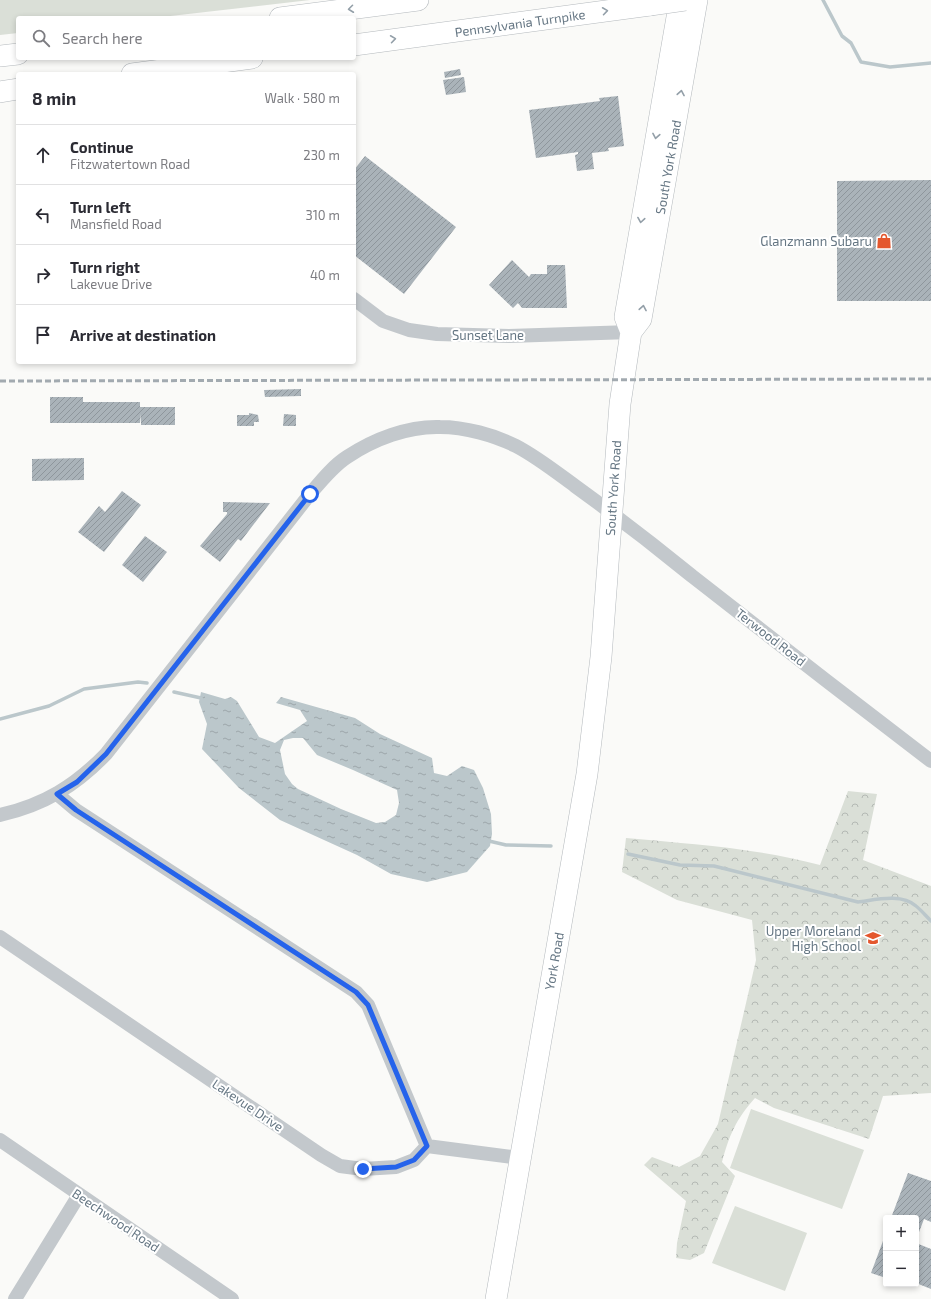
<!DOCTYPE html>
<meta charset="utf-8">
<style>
body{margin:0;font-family:"Exo 2",sans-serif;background:#f7f7f7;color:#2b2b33}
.controls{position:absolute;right:12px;bottom:12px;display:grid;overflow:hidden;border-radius:4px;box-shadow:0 2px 6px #0003}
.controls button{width:36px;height:36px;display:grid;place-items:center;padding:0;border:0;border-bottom:1px solid #e1e1e2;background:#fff;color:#2b2b33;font:20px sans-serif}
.stop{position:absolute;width:12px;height:12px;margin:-9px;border:3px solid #2563eb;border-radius:50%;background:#fff}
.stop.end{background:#2563eb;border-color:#fff;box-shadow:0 1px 4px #0008}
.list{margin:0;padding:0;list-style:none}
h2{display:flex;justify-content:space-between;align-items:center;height:52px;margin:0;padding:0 16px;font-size:17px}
h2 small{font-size:13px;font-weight:400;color:#7c7c81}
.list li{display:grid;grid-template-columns:26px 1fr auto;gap:12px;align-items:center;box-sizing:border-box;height:60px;padding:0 16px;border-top:1px solid #e1e1e2}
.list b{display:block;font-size:15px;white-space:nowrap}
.list p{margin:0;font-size:13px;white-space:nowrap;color:#7c7c81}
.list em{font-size:13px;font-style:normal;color:#7c7c81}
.icon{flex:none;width:22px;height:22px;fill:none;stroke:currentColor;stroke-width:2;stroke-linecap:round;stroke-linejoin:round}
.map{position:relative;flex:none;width:931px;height:1299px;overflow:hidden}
.search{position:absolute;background:#fff;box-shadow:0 2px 6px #0003;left:16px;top:16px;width:340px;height:44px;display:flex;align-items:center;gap:10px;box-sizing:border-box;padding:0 14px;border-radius:4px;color:#7c7c81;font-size:15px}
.panel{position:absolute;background:#fff;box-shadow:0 2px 6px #0003;left:16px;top:72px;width:340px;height:292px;border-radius:4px}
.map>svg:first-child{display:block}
</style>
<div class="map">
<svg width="931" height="1299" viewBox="0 0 931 1299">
<defs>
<pattern id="forest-crowns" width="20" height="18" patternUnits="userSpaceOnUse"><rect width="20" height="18" fill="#dadfd7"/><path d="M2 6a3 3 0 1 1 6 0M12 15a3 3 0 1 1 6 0" fill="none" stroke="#b4b9b4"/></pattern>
<pattern id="water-ripples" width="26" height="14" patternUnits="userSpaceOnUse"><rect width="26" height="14" fill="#bbc7cb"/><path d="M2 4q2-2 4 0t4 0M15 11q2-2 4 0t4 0" fill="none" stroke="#9ca6aa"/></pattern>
<pattern id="building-hatch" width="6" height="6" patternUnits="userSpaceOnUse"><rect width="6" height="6" fill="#aab3b9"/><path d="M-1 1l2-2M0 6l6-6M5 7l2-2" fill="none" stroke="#8e969c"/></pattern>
</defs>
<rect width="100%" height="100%" fill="#fafaf8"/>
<path fill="#dadfd7" d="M 0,0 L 310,0 L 153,18 L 18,18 L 18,33 L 0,35 Z
M 751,1109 L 864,1150 L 842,1209 L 730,1168 Z
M 735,1206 L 807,1233 L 785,1291 L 712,1263 Z"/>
<path fill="url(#forest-crowns)" d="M 848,791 L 877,794 L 863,860 L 931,886 L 931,1093 L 883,1096 L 869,1139 L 774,1108 L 755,1098 C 736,1119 729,1136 722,1162 L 735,1176 L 704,1253 L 690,1260 L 676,1258 L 677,1243 L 686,1201 L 644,1165 L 652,1157 L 679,1167 L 700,1156 L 718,1124 L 756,960 L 752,920 L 677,900 L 622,872 L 626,838 C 691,844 757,848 820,865 Z"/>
<path fill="url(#water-ripples)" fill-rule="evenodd" d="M 201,692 L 225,699 L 231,697 L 237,701 L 259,737 L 275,743 L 307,721 L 300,710 L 276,703 L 281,697 L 355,718 L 380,734 L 432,758 L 434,773 L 447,776 L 462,766 L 474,770 L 483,788 L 491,814 L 492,834 L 490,846 L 467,872 L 427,882 L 391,874 L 357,855 L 280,820 L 239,788 L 202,749 L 207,724 L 199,702 ZM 293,738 L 303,738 L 317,755 L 353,770 L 397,790 L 399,803 L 396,815 L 385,822 L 376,823 L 341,809 L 298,789 L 292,784 L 285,774 L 280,750 L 284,740 Z"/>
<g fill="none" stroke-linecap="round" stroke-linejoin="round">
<path stroke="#bbc7cb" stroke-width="3.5" d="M 823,0 L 842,36 L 851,43 L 861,62 L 890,67 L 931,63
M 174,692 L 201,698 L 203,701
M 0,719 L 49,706 L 84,689 L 138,682 L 147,683
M 489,841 L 506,845 L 551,846
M 628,854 L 680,865 L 714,866 L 858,902 C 875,900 901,893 916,906 C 921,910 926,916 931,921"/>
</g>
<path fill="url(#building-hatch)" d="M 460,69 L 461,75 L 445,78 L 444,72 Z
M 464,77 L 466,92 L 446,95 L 443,80 Z
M 618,96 L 624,146 L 608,148 L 609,151 L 592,153 L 594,169 L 577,171 L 575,155 L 578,154 L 578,152 L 536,158 L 529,110 L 600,101 L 599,98 Z
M 365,156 L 456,227 L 404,294 L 354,255 L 354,170 Z
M 931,180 L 931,301 L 837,301 L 837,181 Z
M 512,260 L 529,277 L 531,274 L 547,274 L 547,265 L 565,265 L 567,308 L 522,308 L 518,303 L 513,308 L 489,285 Z
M 301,389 L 301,396 L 265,397 L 264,390 Z
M 50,397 L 83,397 L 83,402 L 140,402 L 140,407 L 175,407 L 175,425 L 141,425 L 141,414 L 140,423 L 50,423 Z
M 249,413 L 258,415 L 259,422 L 254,422 L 254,426 L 237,426 L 237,415 L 249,415 Z
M 284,414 L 296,415 L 296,426 L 283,426 Z
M 84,458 L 84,480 L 32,481 L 32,459 Z
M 122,491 L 141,505 L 104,552 L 78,532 L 99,506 L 105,512 Z
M 223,502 L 270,503 L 241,541 L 238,539 L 220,562 L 200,546 L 227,514 L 227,512 L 223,512 Z
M 145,536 L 167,552 L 143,582 L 122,565 Z
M 908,1173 L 931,1181 L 931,1222 L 924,1219 L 916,1240 L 916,1218 L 891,1218 Z
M 886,1233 L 886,1278 L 871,1273 Z
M 916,1243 L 931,1249 L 931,1289 L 916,1283 Z"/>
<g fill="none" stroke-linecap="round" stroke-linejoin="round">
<defs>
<path id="highway" d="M 280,18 L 418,0
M 354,45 L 650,5
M 0,56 L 18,54
M 132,74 L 252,58
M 0,92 L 18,89
M 631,332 L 625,317 L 680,0
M 496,1299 L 587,774 L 601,657 L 620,404 L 631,332 L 641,319 L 697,0"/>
</defs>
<use href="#highway" stroke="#b4b9bd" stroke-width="22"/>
<path stroke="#c3c8cc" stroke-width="14" d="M 354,299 L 383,321 L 409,330 L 437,334 L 509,336 L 631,332
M 57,794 L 76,810 L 356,992 L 368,1005 L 427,1146
M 0,815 C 44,805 75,786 106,754 L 310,494 C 321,481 333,466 347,457 C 374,439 408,426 440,427 C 465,427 494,435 516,446 C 537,457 556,472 575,486 C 615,515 654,545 692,576 C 771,638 851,700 931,761
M 0,937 L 321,1155 L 340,1166 L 363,1169 L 396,1167 L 414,1160 L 427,1146 L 520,1158
M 0,1140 L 232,1299
M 15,1299 L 79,1195"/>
<use href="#highway" stroke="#fff" stroke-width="21"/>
<path stroke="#a2aab0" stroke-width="3" stroke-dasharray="6 3" stroke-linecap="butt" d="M 0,381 L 931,379"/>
<defs>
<path id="highway-bridge" d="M 650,5 L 685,0"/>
</defs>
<use href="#highway-bridge" stroke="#b4b9bd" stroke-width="22" stroke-linecap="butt"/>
<use href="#highway-bridge" stroke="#fff" stroke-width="21"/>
</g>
<defs><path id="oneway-chevron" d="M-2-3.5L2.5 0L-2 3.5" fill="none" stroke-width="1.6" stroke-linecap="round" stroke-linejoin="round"/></defs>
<g stroke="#939fa8">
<use href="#oneway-chevron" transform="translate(351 9) rotate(173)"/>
<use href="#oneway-chevron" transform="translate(605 11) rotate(-8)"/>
<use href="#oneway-chevron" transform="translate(393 39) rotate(-8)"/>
<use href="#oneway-chevron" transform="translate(681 93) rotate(-80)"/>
<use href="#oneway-chevron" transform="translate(656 136) rotate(100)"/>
<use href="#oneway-chevron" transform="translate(641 220) rotate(99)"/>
<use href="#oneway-chevron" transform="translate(643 308) rotate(-80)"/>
</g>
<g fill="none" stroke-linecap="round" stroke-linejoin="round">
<path stroke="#2563eb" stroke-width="5" d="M 310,494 L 106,754 L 77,782 L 57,794 L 76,810 L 356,992 L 368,1005 L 427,1146 L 414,1160 L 396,1167 L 363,1169"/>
</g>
<defs>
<symbol id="shop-bare" viewBox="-9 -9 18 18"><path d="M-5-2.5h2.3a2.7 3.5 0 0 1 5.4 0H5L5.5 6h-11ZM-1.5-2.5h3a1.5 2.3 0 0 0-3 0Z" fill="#e4572e" stroke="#fff" stroke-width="2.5" paint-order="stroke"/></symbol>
<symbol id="school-bare" viewBox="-9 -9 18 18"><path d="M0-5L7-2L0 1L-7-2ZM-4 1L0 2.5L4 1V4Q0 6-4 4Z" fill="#e4572e" stroke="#fff" stroke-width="2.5" paint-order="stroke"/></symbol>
</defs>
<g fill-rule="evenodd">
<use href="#shop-bare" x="873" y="230" width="22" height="22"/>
<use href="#school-bare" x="862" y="927" width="22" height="22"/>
</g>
<g text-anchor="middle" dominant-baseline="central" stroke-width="4" stroke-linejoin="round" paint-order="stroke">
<g font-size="13" fill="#657683" stroke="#fff">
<text transform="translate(520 23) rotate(-8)">Pennsylvania Turnpike</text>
<text transform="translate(668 167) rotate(-80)">South York Road</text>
<text x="488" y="335">Sunset Lane</text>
<text transform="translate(613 488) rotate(-86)">South York Road</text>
<text transform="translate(771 637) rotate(38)">Terwood Road</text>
<text transform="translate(554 961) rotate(-80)">York Road</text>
<text transform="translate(248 1105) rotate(34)">Lakevue Drive</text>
<text transform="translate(116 1220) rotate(34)">Beechwood Road</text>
</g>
<g font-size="13" fill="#657683" stroke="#fff" text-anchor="end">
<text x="872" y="241">Glanzmann Subaru</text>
<text x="861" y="931">Upper Moreland<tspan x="861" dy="15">High School</tspan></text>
</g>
</g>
</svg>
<div class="controls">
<button>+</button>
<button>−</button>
</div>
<div class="stop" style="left:310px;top:494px"></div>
<div class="stop end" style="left:363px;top:1169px"></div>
<div class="search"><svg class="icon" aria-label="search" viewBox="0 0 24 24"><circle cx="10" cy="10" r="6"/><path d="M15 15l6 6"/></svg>Search here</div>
<section class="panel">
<h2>8 min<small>Walk · 580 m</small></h2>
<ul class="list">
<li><svg class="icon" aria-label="ahead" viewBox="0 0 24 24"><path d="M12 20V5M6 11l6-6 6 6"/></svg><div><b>Continue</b><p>Fitzwatertown Road</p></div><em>230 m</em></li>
<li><svg class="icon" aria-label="left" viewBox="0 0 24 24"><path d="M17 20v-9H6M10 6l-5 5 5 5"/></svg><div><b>Turn left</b><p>Mansfield Road</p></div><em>310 m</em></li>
<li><svg class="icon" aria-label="right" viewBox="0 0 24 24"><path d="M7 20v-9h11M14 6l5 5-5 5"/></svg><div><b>Turn right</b><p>Lakevue Drive</p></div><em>40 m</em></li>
<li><svg class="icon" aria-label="arrive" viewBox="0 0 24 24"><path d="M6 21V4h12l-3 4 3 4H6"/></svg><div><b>Arrive at destination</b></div></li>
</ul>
</section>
</div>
